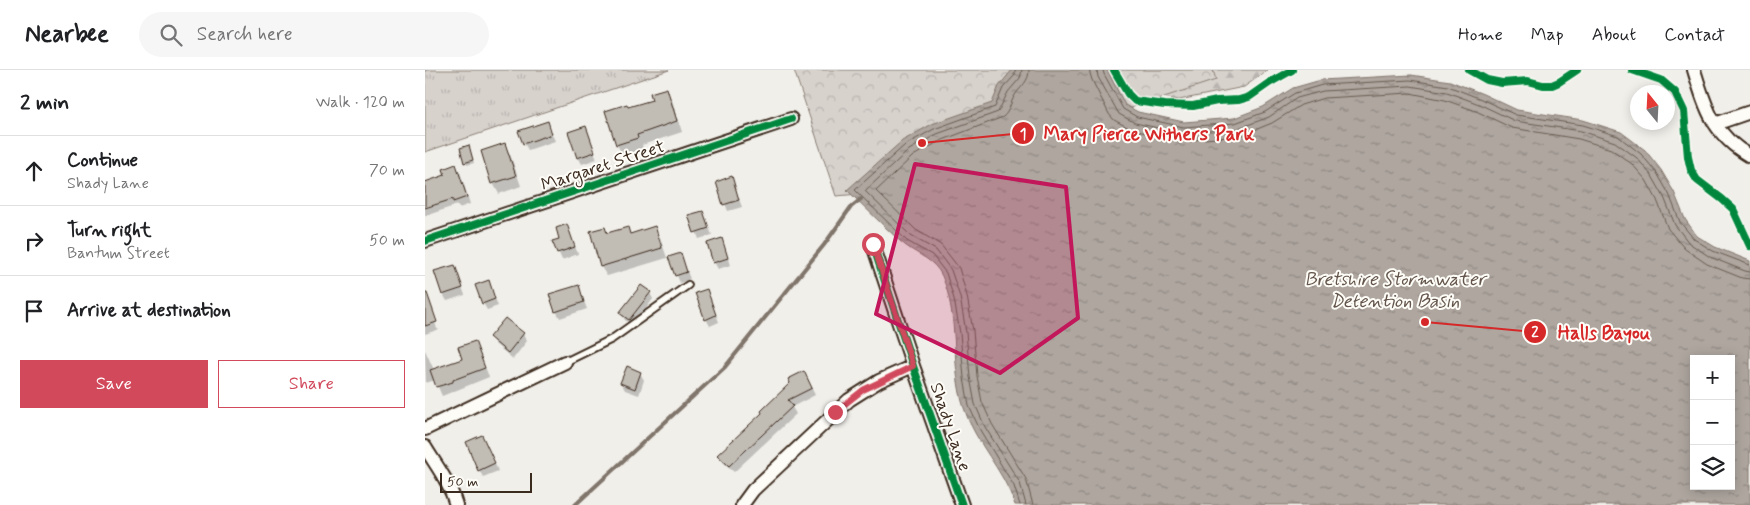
<!DOCTYPE html>
<meta charset="utf-8">
<style>
body{margin:0;font-family:Mynerve,sans-serif;background:#f6f6f6;color:#202124}
.controls{position:absolute;right:15px;bottom:15px;display:grid;overflow:hidden;border-radius:0px;box-shadow:0 2px 12px #0003}
.controls button{width:45px;height:45px;display:grid;place-items:center;padding:0;border:0;border-bottom:1px solid #e0e0e0;background:#fff;color:#202124;font:25px sans-serif}
.compass{position:absolute;left:1205px;top:15px;width:45px;height:45px;border-radius:50%;background:#fff;box-shadow:0 2px 12px #0003;rotate:342deg}
.scale{position:absolute;left:15px;bottom:12px;width:92px;box-sizing:border-box;padding-left:5px;border:2px solid #3b2a1e;border-top:0;font-size:14px;line-height:18px;white-space:nowrap;color:#3b2a1e;-webkit-text-stroke:4px #fdfcf7;paint-order:stroke}
.stop{position:absolute;width:15px;height:15px;margin:-11px;border:4px solid #d1495b;border-radius:50%;background:#fff}
.stop.end{background:#d1495b;border-color:#fff;box-shadow:0 1px 5px #0008}
.list{margin:0;padding:0;list-style:none}
h2{display:flex;justify-content:space-between;align-items:center;height:65px;margin:0;padding:0 20px;font-size:21px}
h2 small{font-size:16px;font-weight:400;color:#757577}
.list li{display:grid;grid-template-columns:32px 1fr auto;gap:15px;align-items:center;box-sizing:border-box;height:70px;padding:0 20px;border-top:1px solid #e0e0e0}
.list b{display:block;font-size:19px;white-space:nowrap}
.list p{margin:0;font-size:16px;white-space:nowrap;color:#757577}
.list em{font-size:16px;font-style:normal;color:#757577}
.actions{display:flex;gap:10px;padding:15px 20px}
.actions a{flex:1;padding:11px 0;border:1px solid #d1495b;border-radius:0px;text-align:center;font-size:18px;color:#d1495b}
.actions .main{background:#d1495b;color:#fff}
.icon{flex:none;width:28px;height:28px;fill:none;stroke:currentColor;stroke-width:2;stroke-linecap:round;stroke-linejoin:round}
.map{position:relative;flex:none;width:1325px;height:435px;overflow:hidden}
header{display:flex;align-items:center;gap:30px;box-sizing:border-box;height:70px;padding:0 25px;background:#fff;border-bottom:1px solid #e0e0e0}
header strong{font-size:24px}
nav{display:flex;gap:28px;margin-inline-start:auto;font-size:18px}
.search{width:350px;height:45px;background:#f6f6f6;display:flex;align-items:center;gap:12px;box-sizing:border-box;padding:0 18px;border-radius:28px;color:#757577;font-size:19px}
main{display:flex}
aside{flex:1;background:#fff}
.map>svg:first-child{display:block}
</style>
<header>
<strong>Nearbee</strong>
<div class="search"><svg class="icon" aria-label="search" viewBox="0 0 24 24"><circle cx="10" cy="10" r="6"/><path d="M15 15l6 6"/></svg>Search here</div>
<nav><a>Home</a><a>Map</a><a>About</a><a>Contact</a></nav>
</header>
<main>
<aside>
<h2>2 min<small>Walk · 120 m</small></h2>
<ul class="list">
<li><svg class="icon" aria-label="ahead" viewBox="0 0 24 24"><path d="M12 20V5M6 11l6-6 6 6"/></svg><div><b>Continue</b><p>Shady Lane</p></div><em>70 m</em></li>
<li><svg class="icon" aria-label="right" viewBox="0 0 24 24"><path d="M7 20v-9h11M14 6l5 5-5 5"/></svg><div><b>Turn right</b><p>Bantum Street</p></div><em>50 m</em></li>
<li><svg class="icon" aria-label="arrive" viewBox="0 0 24 24"><path d="M6 21V4h12l-3 4 3 4H6"/></svg><div><b>Arrive at destination</b></div></li>
</ul>
<div class="actions"><a class="main">Save</a><a>Share</a></div>
</aside>
<div class="map">
<svg width="1325" height="435" viewBox="0 0 1325 435">
<defs>
<pattern id="grass-tufts" width="24" height="20" patternUnits="userSpaceOnUse" patternTransform="scale(1.25)"><rect width="24" height="20" fill="#d7d2cc"/><path d="M3 7l-1-3M5 7V3M7 7l1-3M15 17l-1-3M17 17v-4M19 17l1-3" fill="none" stroke="#b9b4af"/></pattern>
<pattern id="forest-firs" width="22" height="20" patternUnits="userSpaceOnUse" patternTransform="scale(1.25)"><rect width="22" height="20" fill="#d7d2cc"/><path d="M5 1l3.5 6h-7zM16 11l3.5 6h-7z" fill="#b9b4af"/></pattern>
<pattern id="park-crowns" width="20" height="18" patternUnits="userSpaceOnUse" patternTransform="scale(1.25)"><rect width="20" height="18" fill="#d7d2cc"/><path d="M2 6a3 3 0 1 1 6 0M12 15a3 3 0 1 1 6 0" fill="none" stroke="#b9b4af"/></pattern>
<pattern id="water-ripples" width="26" height="14" patternUnits="userSpaceOnUse" patternTransform="scale(1.25)"><rect width="26" height="14" fill="#aea69f"/><path d="M2 4q2-2 4 0t4 0M15 11q2-2 4 0t4 0" fill="none" stroke="#8f8781"/></pattern>
</defs>
<rect width="100%" height="100%" fill="#f1efea"/>
<filter id="ink" filterUnits="userSpaceOnUse"><feTurbulence type="fractalNoise" baseFrequency=".02" numOctaves="2"/><feDisplacementMap in="SourceGraphic" scale="10" xChannelSelector="R" yChannelSelector="G"/><feConvolveMatrix kernelMatrix="1 2 1 2 8 2 1 2 1" color-interpolation-filters="sRGB"/></filter>
<g filter="url(#ink)">
<path fill="url(#grass-tufts)" stroke="#897e75" d="M 0,0 L 244,0 L 0,82 Z"/>
<path fill="url(#forest-firs)" stroke="#897e75" d="M 702,0 L 843,0 L 819,17 L 754,30 L 717,23 Z"/>
<path fill="url(#park-crowns)" stroke="#897e75" d="M 369,0 L 788,0 L 791,10 L 446,123 L 411,126 Z"/>
<path fill="url(#water-ripples)" stroke="#80746b" fill-rule="evenodd" d="M 587,0 L 682,0 L 700,35 L 713,42 L 759,52 L 809,48 L 838,37 L 868,18 L 896,10 L 986,5 L 1025,11 L 1058,24 L 1092,40 L 1158,50 L 1196,62 L 1220,80 L 1236,100 L 1249,122 L 1260,149 L 1272,166 L 1290,177 L 1325,191 L 1325,435 L 590,435 C 579,400 550,373 539,338 C 525,296 535,248 517,206 C 509,189 494,186 480,175 C 473,170 467,163 460,157 C 447,145 435,132 422,120 L 477,71 L 507,54 L 567,33 L 574,16 ZM 1269,289 L 1306,289 L 1306,416 L 1269,416 Z"/>
<path fill="#0003" d="M 241,19 L 247,30 L 257,62 L 217,75 L 218,79 L 198,85 L 192,75 L 181,42 L 203,39 L 228,30 Z
M 122,53 L 130,71 L 103,80 L 99,73 Z
M 160,57 L 172,89 L 157,94 L 153,87 Z
M 79,74 L 85,84 L 96,116 L 74,124 L 68,113 Z
M 45,79 L 49,93 L 42,95 L 41,92 Z
M 31,96 L 35,102 L 45,134 L 34,138 L 32,135 L 0,146 L 0,113 L 22,106 Z
M 306,108 L 317,137 L 303,141 L 292,113 Z
M 278,142 L 287,165 L 274,169 L 265,146 Z
M 142,156 L 153,184 L 137,190 L 129,172 L 136,169 Z
M 180,158 L 183,164 L 203,159 L 206,165 L 229,158 L 235,167 L 242,188 L 182,206 L 176,197 L 166,162 Z
M 296,170 L 306,195 L 293,199 L 289,192 Z
M 256,185 L 265,209 L 255,213 L 245,188 Z
M 29,196 L 40,225 L 22,231 L 18,224 Z
M 64,212 L 73,236 L 62,240 L 58,233 Z
M 153,216 L 162,239 L 135,248 L 131,241 Z
M 282,221 L 294,252 L 285,256 L 281,249 Z
M 225,223 L 228,229 L 208,256 L 200,250 L 196,243 Z
M 3,230 L 6,235 L 5,235 L 12,259 L 15,259 L 0,264 L 0,231 Z
M 98,264 L 102,271 L 88,289 L 70,274 L 66,268 Z
M 49,272 L 54,281 L 64,307 L 17,326 L 10,310 L 1,313 L 0,280 L 9,300 L 39,290 Z
M 215,303 L 219,310 L 214,325 L 200,320 L 196,313 Z
M 382,309 L 390,325 L 367,337 L 371,344 L 309,402 L 298,392 L 294,385 Z
M 61,373 L 73,401 L 58,407 L 54,400 Z"/>
<g fill="none" stroke-linecap="round" stroke-linejoin="round">
<path stroke="#695c52" stroke-width="1" d="M 590,0 L 590,5 L 578,18 L 570,37 L 509,59 L 480,75 L 430,120 L 482,171 L 507,185 L 521,203 L 529,229 L 535,263 L 539,308 L 544,336 L 555,360 L 589,416 L 595,435
M 597,0 L 595,8 L 583,22 L 573,42 L 512,64 L 484,80 L 440,121 L 486,166 L 511,180 L 526,200 L 535,227 L 541,262 L 545,307 L 550,334 L 560,357 L 595,413 L 601,435
M 604,0 C 604,12 596,16 590,25 C 585,33 585,41 578,47 L 515,71 L 488,86 L 451,121 L 491,160 L 516,175 L 534,198 L 542,226 L 548,261 L 552,306 L 557,332 L 567,354 L 601,409 L 608,435
M 664,0 L 667,10 L 684,44 L 689,50 L 708,60 L 756,71 L 815,66 L 847,53 L 876,35 L 899,28 L 985,23 L 1020,30 L 1051,41 L 1087,58 L 1154,69 L 1186,79 L 1207,94 L 1221,110 L 1232,130 L 1243,159 L 1260,179 L 1282,194 L 1317,208 L 1325,209
M 672,0 L 673,7 L 694,44 L 710,53 L 757,63 L 812,59 L 844,47 L 872,28 L 898,21 L 985,16 L 1022,22 L 1054,34 L 1090,51 L 1156,61 L 1190,72 L 1212,88 L 1227,106 L 1239,127 L 1250,155 L 1264,173 L 1285,187 L 1320,201 L 1325,202
M 678,0 L 679,4 L 698,39 L 712,47 L 759,57 L 810,53 L 840,42 L 870,23 L 897,15 L 985,10 L 1023,16 L 1056,29 L 1091,45 L 1158,55 L 1193,66 L 1216,84 L 1232,103 L 1244,124 L 1255,152 L 1269,169 L 1288,181 L 1325,195"/>
<path stroke="#80746b" stroke-width="4" d="M 150,435 L 300,297 L 399,175 L 426,137 L 436,129"/>
</g>
<path fill="#c1bcb4" stroke="#3b2a1e" d="M 242,18 L 252,51 L 212,65 L 213,68 L 191,75 L 180,41 L 202,34 L 203,37 L 227,30 L 225,23 Z
M 123,51 L 127,64 L 98,74 L 93,61 Z
M 161,56 L 170,82 L 152,88 L 143,62 Z
M 80,73 L 91,106 L 66,114 L 56,81 Z
M 44,75 L 48,90 L 39,93 L 35,78 Z
M 31,94 L 42,127 L 28,132 L 28,129 L 0,138 L 0,112 L 20,105 L 18,99 Z
M 307,106 L 314,130 L 298,135 L 291,112 Z
M 278,141 L 284,158 L 269,163 L 263,145 Z
M 142,154 L 150,177 L 132,183 L 127,171 L 134,169 L 131,158 Z
M 230,156 L 237,178 L 175,197 L 165,161 L 180,157 L 182,163 L 203,157 L 205,164 Z
M 297,168 L 303,188 L 288,193 L 282,173 Z
M 256,183 L 262,202 L 250,206 L 243,187 Z
M 30,195 L 38,218 L 17,225 L 9,201 Z
M 64,210 L 70,229 L 57,234 L 50,215 Z
M 154,215 L 159,232 L 130,242 L 124,224 Z
M 216,215 L 226,222 L 204,250 L 194,243 Z
M 282,219 L 291,245 L 280,250 L 270,223 Z
M 0,223 L 2,223 L 12,252 L 0,256 Z
M 80,248 L 99,263 L 83,283 L 64,267 Z
M 50,271 L 60,298 L 28,310 L 28,312 L 11,317 L 5,300 L 37,289 L 33,277 Z
M 202,296 L 216,302 L 210,319 L 195,313 Z
M 379,301 L 387,318 L 363,330 L 368,336 L 304,396 L 292,385 L 337,343 L 336,341 L 365,313 L 363,309 Z
M 57,365 L 70,393 L 53,401 L 41,372 Z"/>
<g fill="none" stroke-linecap="round" stroke-linejoin="round">
<defs>
<path id="lane" d="M 140,292 L 187,269 L 263,215"/>
<path id="street" d="M 1269,0 C 1281,39 1288,65 1325,86
M 1290,54 L 1325,42
M 0,171 L 366,49
M 448,175 L 488,296 L 537,435
M 0,359 L 140,292
M 0,377 C 12,397 25,413 31,435
M 317,435 L 328,420 L 424,330 L 454,311 L 488,296"/>
</defs>
<use href="#lane" stroke="#3b2a1e" stroke-width="10"/>
<use href="#street" stroke="#3b2a1e" stroke-width="16"/>
<use href="#lane" stroke="#fdfcf7" stroke-width="6"/>
<use href="#street" stroke="#fdfcf7" stroke-width="12"/>
<defs>
<path id="cycleway" d="M 689,0 L 703,24 L 710,31 L 740,35 L 768,36 L 792,31 L 814,30 L 824,27 L 844,13 L 867,0
M 1044,0 L 1062,10 L 1077,13 L 1103,11 L 1118,15 L 1127,15 L 1134,12 L 1152,0
M 1207,0 L 1236,10 L 1250,22 L 1259,41 L 1263,87 L 1266,100 L 1272,110 L 1297,129 L 1308,139 L 1325,176
M 0,171 L 366,49
M 448,175 L 488,296 L 537,435"/>
</defs>
<use href="#cycleway" stroke="#fdfcf7" stroke-width="11"/>
<use href="#cycleway" stroke="#00873e" stroke-width="8"/>
</g>
</g>
<g fill="none" stroke-linecap="round" stroke-linejoin="round" filter="url(#ink)">
<path stroke="#d1495b" stroke-width="6" d="M 410,342 L 438,320 L 488,296 L 448,174"/>
</g>
<path fill="#c2185b" fill-opacity="0.2" stroke="#c2185b" stroke-width="4" stroke-linejoin="round" d="M 490,94 L 641,117 L 653,248 L 575,303 L 451,244 Z"/>
<g text-anchor="middle" dominant-baseline="central" stroke-width="4" stroke-linejoin="round" paint-order="stroke">
<g font-size="18" fill="#3b2a1e" stroke="#fdfcf7">
<text transform="translate(178 96) rotate(-18)">Margaret Street</text>
<text transform="translate(525 357) rotate(71)">Shady Lane</text>
</g>
<g font-size="19" font-style="italic" fill="#63554b" stroke="#fdfcf7">
<text x="970" y="209">Bretshire Stormwater<tspan x="970" dy="22">Detention Basin</tspan></text>
</g>
</g>
<path fill="none" stroke="#d62828" stroke-width="2" d="M497 73L598 63M1000 252L1110 262"/>
<g fill="#d62828" stroke="#fdfcf7" stroke-width="2">
<circle cx="497" cy="73" r="5"/>
<circle cx="1000" cy="252" r="5"/>
<circle cx="598" cy="63" r="12"/>
<circle cx="1110" cy="262" r="12"/>
</g>
<g font-size="15" text-anchor="middle" font-weight="bold" fill="#fff">
<text x="598" y="69">1</text>
<text x="1110" y="267">2</text>
</g>
<g font-size="19" text-anchor="middle" font-weight="bold" fill="#d62828" stroke="#fdfcf7" stroke-width="4" stroke-linejoin="round" paint-order="stroke">
<text x="724" y="70">Mary Pierce Withers Park</text>
<text x="1179" y="269">Halls Bayou</text>
</g>
</svg>
<div class="controls">
<button>+</button>
<button>−</button>
<button><svg class="icon" aria-label="layers" viewBox="0 0 24 24"><path d="M12 4l9 5-9 5-9-5zM3 14l9 5 9-5"/></svg></button>
</div>
<svg class="compass" viewBox="-18 -18 36 36"><path d="M0-13l5 13h-10z" fill="#e53935"/><path d="M0 13l5-13h-10z" fill="#757577"/></svg>
<div class="scale">50 m</div>
<div class="stop" style="left:448px;top:174px"></div>
<div class="stop end" style="left:410px;top:342px"></div>
</div>
</main>
